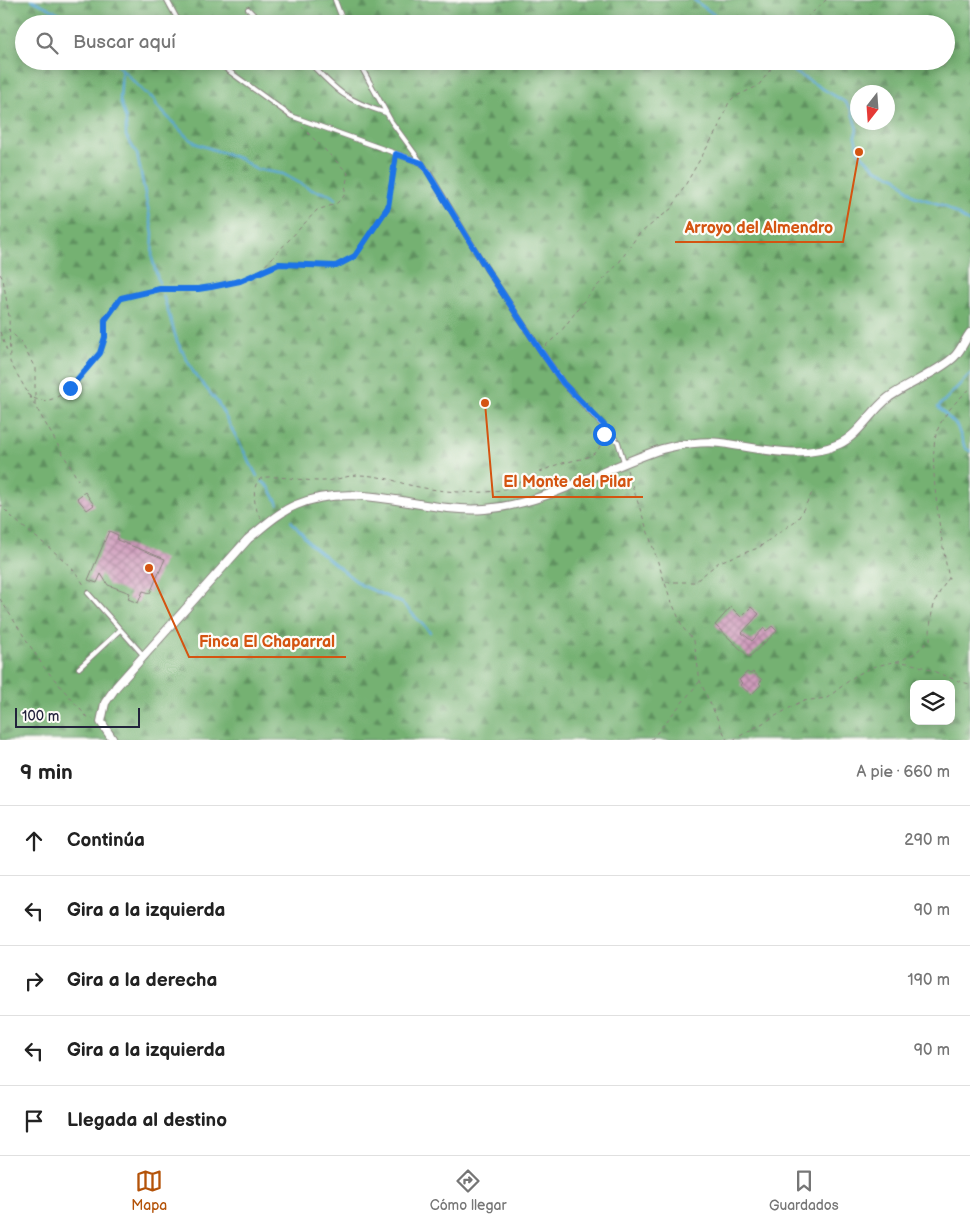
<!DOCTYPE html>
<html lang="es">
<meta charset="utf-8">
<style>
body{margin:0;font-family:"Balsamiq Sans",sans-serif;background:#f2f2f2;color:#222}
.controls{position:absolute;right:15px;bottom:15px;display:grid;overflow:hidden;border-radius:10px;box-shadow:0 2px 12px #0003}
.controls button{width:45px;height:45px;display:grid;place-items:center;padding:0;border:0;border-bottom:1px solid #e0e0e0;background:#fff;color:#222;font:25px sans-serif}
.compass{position:absolute;left:850px;top:85px;width:45px;height:45px;border-radius:50%;background:#fff;box-shadow:0 2px 12px #0003;rotate:197deg}
.scale{position:absolute;left:15px;bottom:12px;width:125px;box-sizing:border-box;padding-left:5px;border:2px solid #22223b;border-top:0;font-size:14px;line-height:18px;white-space:nowrap;color:#22223b;-webkit-text-stroke:4px #fdfcf7;paint-order:stroke}
.stop{position:absolute;width:15px;height:15px;margin:-11px;border:4px solid #1a73e8;border-radius:50%;background:#fff}
.stop.end{background:#1a73e8;border-color:#fff;box-shadow:0 1px 5px #0008}
.list{margin:0;padding:0;list-style:none}
h2{display:flex;justify-content:space-between;align-items:center;height:65px;margin:0;padding:0 20px;font-size:21px}
h2 small{font-size:16px;font-weight:400;color:#767676}
.list li{display:grid;grid-template-columns:32px 1fr auto;gap:15px;align-items:center;box-sizing:border-box;height:70px;padding:0 20px;border-top:1px solid #e0e0e0}
.list b{display:block;font-size:19px;white-space:nowrap}
.list em{font-size:16px;font-style:normal;color:#767676}
.icon{flex:none;width:28px;height:28px;fill:none;stroke:currentColor;stroke-width:2;stroke-linecap:round;stroke-linejoin:round}
.map{position:relative;flex:none;width:970px;height:740px;overflow:hidden}
.search{position:absolute;background:#fff;box-shadow:0 2px 12px #0003;left:15px;right:15px;top:15px;height:55px;display:flex;align-items:center;gap:12px;box-sizing:border-box;padding:0 18px;border-radius:28px;color:#767676;font-size:19px}
.sheet{height:415px;background:#fff}
nav{display:flex;justify-content:space-around;align-items:center;box-sizing:border-box;height:70px;border-top:1px solid #e0e0e0;background:#fff;font-size:14px;color:#767676}
nav a{display:grid;justify-items:center;gap:2px}
nav .on{color:#b45309}
.map>svg:first-child{display:block}
</style>
<div class="map">
<svg width="970" height="740" viewBox="0 0 970 740">
<defs>
<pattern id="forest-firs" width="22" height="20" patternUnits="userSpaceOnUse" patternTransform="scale(1.25)"><rect width="22" height="20" fill="#74b172"/><path d="M5 1l3.5 6h-7zM16 11l3.5 6h-7z" fill="#5f905f"/></pattern>
<pattern id="building-cross-hatch" width="8" height="8" patternUnits="userSpaceOnUse" patternTransform="scale(1.25)"><rect width="8" height="8" fill="#cf9cbc"/><path d="M0 0l8 8M0 8l8-8" fill="none" stroke="#a87f9a"/></pattern>
</defs>
<rect width="100%" height="100%" fill="#fdfcf7"/>
<filter id="ink" filterUnits="userSpaceOnUse"><feTurbulence type="fractalNoise" baseFrequency=".02" numOctaves="2"/><feDisplacementMap in="SourceGraphic" scale="10" xChannelSelector="R" yChannelSelector="G"/><feConvolveMatrix kernelMatrix="1 2 1 2 8 2 1 2 1" color-interpolation-filters="sRGB"/></filter>
<filter id="wash" filterUnits="userSpaceOnUse"><feTurbulence type="fractalNoise" baseFrequency=".0096" numOctaves="4" result="noise"/><feDisplacementMap in="SourceGraphic" scale="20" xChannelSelector="R" yChannelSelector="G"/><feGaussianBlur stdDeviation="1.12" result="paint"/><feColorMatrix in="noise" values="0 0 0 0 0 0 0 0 0 0 0 0 0 0 0 0 0 1.4 0 .05"/><feComposite in="paint" operator="in"/></filter>
<g filter="url(#wash)">
<rect width="100%" height="100%" fill="#f0e1c2"/>
<path fill="url(#forest-firs)" stroke="#4b6a56" fill-rule="evenodd" d="M 0,0 L 970,0 L 970,740 L 0,740 ZM 24,24 L 946,24 L 946,61 L 24,61 ZM 858,92 L 888,92 L 888,122 L 858,122 ZM 914,684 L 951,684 L 951,721 L 914,721 Z"/>
<g fill="none" stroke-linecap="round" stroke-linejoin="round">
<path stroke="#59a7d2" stroke-width="2.5" d="M 32,0 L 59,13 L 70,24
M 694,0 L 727,24
M 114,61 L 144,92 L 154,99 L 157,106 L 186,136 L 197,144 L 241,159 L 255,169 L 283,174 L 312,190 L 329,194 L 336,199
M 776,61 L 845,102 L 851,109 L 857,129 L 855,137 L 859,152 L 876,169 L 897,178 L 914,196 L 945,206 L 970,223
M 122,69 L 120,100 L 126,120 L 126,136 L 137,154 L 153,233 L 152,258 L 159,283
M 163,295 L 177,341 L 194,373 L 218,403 L 257,476
M 970,374 L 938,407 L 957,426 L 965,448 L 970,451
M 262,481 L 269,487 L 278,504
M 291,521 L 311,545 L 361,585 L 402,603 L 430,632"/>
</g>
<g id="blocks">
<path fill="url(#building-cross-hatch)" d="M 85,492 L 94,505 L 87,510 L 77,498 Z
M 109,531 L 118,535 L 117,540 L 165,559 L 150,593 L 143,591 L 138,603 L 128,599 L 130,593 L 108,585 L 101,574 L 97,583 L 88,580 Z
M 731,607 L 741,617 L 751,607 L 759,614 L 742,633 L 752,641 L 764,628 L 766,631 L 772,626 L 777,631 L 749,657 L 715,625 Z
M 747,672 L 750,674 L 753,672 L 762,680 L 759,683 L 761,685 L 751,695 L 740,685 L 742,683 L 739,680 Z"/>
</g>
</g>
<g filter="url(#ink)">
<use href="#blocks" fill-opacity="0" stroke="#89827e" stroke-width="1"/>
<g fill="none" stroke-linecap="round" stroke-linejoin="round">
<defs>
<path id="service" d="M 167,0 L 180,24
M 335,0 L 344,24
M 248,9 L 263,24
M 215,61 L 291,116 L 420,162
M 308,61 C 338,92 345,100 386,113
M 358,61 L 391,121 L 429,173 L 486,268 L 535,342 L 563,383 L 618,442 L 624,462
M 88,593 L 144,656
M 79,668 L 120,630"/>
<path id="minor" d="M 113,740 L 101,722 L 105,703 L 116,687 L 248,539 C 263,527 279,512 296,505 C 358,479 422,514 485,509 C 547,504 603,468 662,449 C 679,444 703,441 721,443 C 759,448 801,461 839,444 C 859,435 871,411 888,398 C 905,385 942,370 955,356 C 961,350 965,340 970,333"/>
</defs>
<use href="#service" stroke="#89827e" stroke-width="6"/>
<use href="#minor" stroke="#89827e" stroke-width="10"/>
<path stroke="#89827e" stroke-width="1" stroke-dasharray="4 4" stroke-linecap="butt" d="M 800,24 L 826,0
M 260,271 L 317,210 L 336,204 L 344,196 L 348,173 L 302,127
M 0,274 L 3,279 L 9,316 L 10,362 L 78,480
M 8,329 L 21,342 L 35,368 L 35,406
M 0,332 L 8,354
M 545,346 L 559,334 L 587,297 L 618,264 L 638,235 L 672,208 L 717,130 L 729,102 L 734,97 L 758,86 L 777,61
M 27,394 C 50,412 69,389 84,372 C 89,366 95,360 99,354 C 106,343 102,330 105,319 C 108,311 115,304 121,297 L 160,289 L 198,289 L 211,287 L 240,281 L 279,265 L 336,266 L 355,256 L 388,207 L 395,160
M 627,470 L 670,598 L 683,628 L 694,641 L 700,681 L 727,740
M 0,504 C 24,534 68,554 85,587
M 261,518 C 254,511 250,482 262,478 C 274,474 308,482 323,481 C 334,481 346,476 357,475 C 365,475 375,476 383,478 C 392,479 400,483 409,485 C 435,491 479,496 504,489 C 522,483 538,472 556,465 C 575,458 600,462 603,436
M 666,582 L 695,582 L 719,562 L 758,548 L 798,519 L 812,493
M 0,599 L 43,666 L 86,716 L 94,720
M 896,662 C 922,662 945,679 970,684
M 651,740 L 700,681
M 733,740 L 802,701 L 827,698 L 855,676 L 872,667 L 902,660 L 915,653 L 930,640 C 930,612 933,600 949,578 C 942,547 928,463 936,435 C 941,416 956,401 970,389"/>
<use href="#service" stroke="#fff" stroke-width="4"/>
<use href="#minor" stroke="#fff" stroke-width="8"/>
</g>
</g>
<g fill="none" stroke-linecap="round" stroke-linejoin="round" filter="url(#ink)">
<path stroke="#1a73e8" stroke-width="6" d="M 70,388 L 100,353 L 105,337 L 105,320 L 121,298 L 160,289 L 198,289 L 211,287 L 240,281 L 279,264 L 336,266 L 355,256 L 388,207 L 396,154 L 422,163 L 486,268 L 540,350 L 563,383 L 604,425 L 604,434"/>
</g>
<path fill="none" stroke="#d45411" stroke-width="2" d="M859 152L843 242H675M485 403L493 497H643M149 568L189 657H346"/>
<g fill="#d45411" stroke="#fdfcf7" stroke-width="2">
<circle cx="859" cy="152" r="5"/>
<circle cx="485" cy="403" r="5"/>
<circle cx="149" cy="568" r="5"/>
</g>
<g font-size="16" text-anchor="middle" font-weight="bold" fill="#d45411" stroke="#fdfcf7" stroke-width="4.5" stroke-linejoin="round" paint-order="stroke">
<text x="759" y="233">Arroyo del Almendro</text>
<text x="568" y="487">El Monte del Pilar</text>
<text x="267" y="647">Finca El Chaparral</text>
</g>
</svg>
<div class="controls">
<button><svg class="icon" aria-label="layers" viewBox="0 0 24 24"><path d="M12 4l9 5-9 5-9-5zM3 14l9 5 9-5"/></svg></button>
</div>
<svg class="compass" viewBox="-18 -18 36 36"><path d="M0-13l5 13h-10z" fill="#e53935"/><path d="M0 13l5-13h-10z" fill="#767676"/></svg>
<div class="scale">100 m</div>
<div class="stop" style="left:604px;top:434px"></div>
<div class="stop end" style="left:70px;top:388px"></div>
<div class="search"><svg class="icon" aria-label="search" viewBox="0 0 24 24"><circle cx="10" cy="10" r="6"/><path d="M15 15l6 6"/></svg>Buscar aquí</div>
</div>
<section class="sheet">
<h2>9 min<small>A pie · 660 m</small></h2>
<ul class="list">
<li><svg class="icon" aria-label="ahead" viewBox="0 0 24 24"><path d="M12 20V5M6 11l6-6 6 6"/></svg><div><b>Continúa</b></div><em>290 m</em></li>
<li><svg class="icon" aria-label="left" viewBox="0 0 24 24"><path d="M17 20v-9H6M10 6l-5 5 5 5"/></svg><div><b>Gira a la izquierda</b></div><em>90 m</em></li>
<li><svg class="icon" aria-label="right" viewBox="0 0 24 24"><path d="M7 20v-9h11M14 6l5 5-5 5"/></svg><div><b>Gira a la derecha</b></div><em>190 m</em></li>
<li><svg class="icon" aria-label="left" viewBox="0 0 24 24"><path d="M17 20v-9H6M10 6l-5 5 5 5"/></svg><div><b>Gira a la izquierda</b></div><em>90 m</em></li>
<li><svg class="icon" aria-label="arrive" viewBox="0 0 24 24"><path d="M6 21V4h12l-3 4 3 4H6"/></svg><div><b>Llegada al destino</b></div></li>
</ul>
</section>
<nav>
<a class="on"><svg class="icon" aria-label="map" viewBox="0 0 24 24"><path d="M3 6l6-2 6 2 6-2v14l-6 2-6-2-6 2zM9 4v14M15 6v14"/></svg>Mapa</a>
<a><svg class="icon" aria-label="directions" viewBox="0 0 24 24"><path d="M12 3l9 9-9 9-9-9zM9 14v-3h6M13 9l2 2-2 2"/></svg>Cómo llegar</a>
<a><svg class="icon" aria-label="saved" viewBox="0 0 24 24"><path d="M7 4h10v16l-5-4-5 4z"/></svg>Guardados</a>
</nav>
